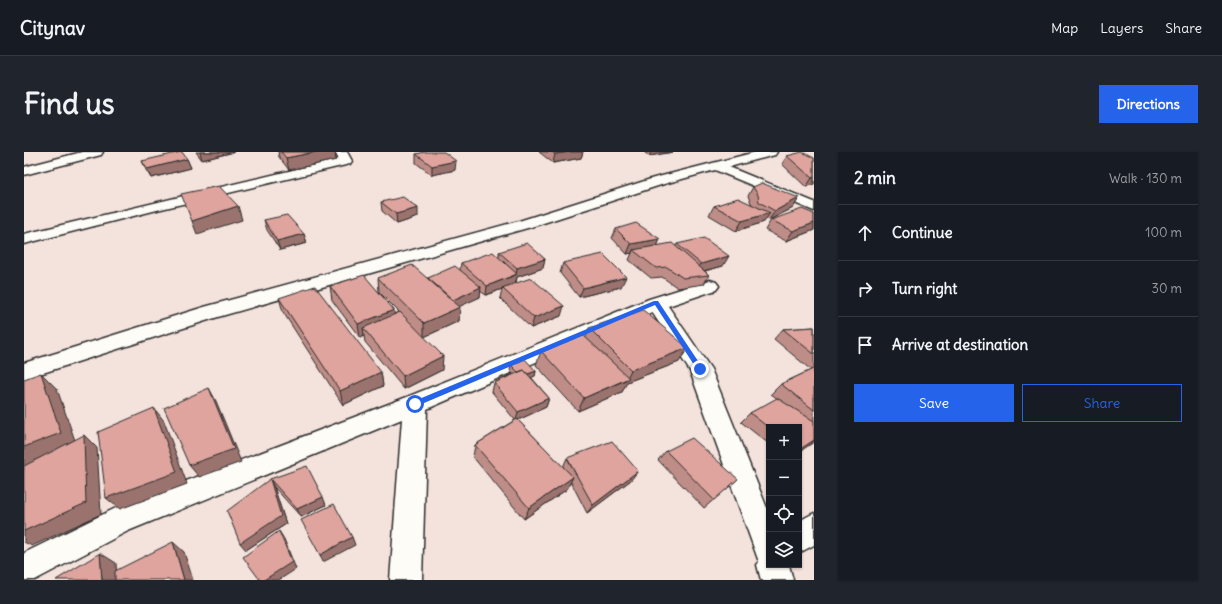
<!DOCTYPE html>
<meta charset="utf-8">
<style>
body{margin:0;font-family:Delius,sans-serif;background:#20242c;color:#f1f3f6}
.controls{position:absolute;right:12px;bottom:12px;display:grid;overflow:hidden;border-radius:0px;box-shadow:0 1px 3px #0004}
.controls button{width:36px;height:36px;display:grid;place-items:center;padding:0;border:0;border-bottom:1px solid #363941;background:#171b24;color:#f1f3f6;font:20px sans-serif}
.stop{position:absolute;width:12px;height:12px;margin:-9px;border:3px solid #2563eb;border-radius:50%;background:#fff}
.stop.end{background:#2563eb;border-color:#fff;box-shadow:0 1px 4px #0008}
.list{margin:0;padding:0;list-style:none}
h2{display:flex;justify-content:space-between;align-items:center;height:52px;margin:0;padding:0 16px;font-size:17px}
h2 small{font-size:13px;font-weight:400;color:#9ea1a6}
.list li{display:grid;grid-template-columns:26px 1fr auto;gap:12px;align-items:center;box-sizing:border-box;height:56px;padding:0 16px;border-top:1px solid #363941}
.list b{display:block;font-size:15px;white-space:nowrap}
.list em{font-size:13px;font-style:normal;color:#9ea1a6}
.actions{display:flex;gap:8px;padding:12px 16px}
.actions a{flex:1;padding:9px 0;border:1px solid #2563eb;border-radius:0px;text-align:center;font-size:14px;color:#2563eb}
.actions .main{background:#2563eb;color:#fff}
.icon{flex:none;width:22px;height:22px;fill:none;stroke:currentColor;stroke-width:2;stroke-linecap:round;stroke-linejoin:round}
.map{position:relative;flex:none;width:790px;height:428px;overflow:hidden;border-radius:0px}
header{display:flex;align-items:center;gap:24px;box-sizing:border-box;height:56px;padding:0 20px;background:#171b24;border-bottom:1px solid #363941}
header strong{font-size:19px}
nav{display:flex;gap:22px;margin-inline-start:auto;font-size:14px}
.intro{display:flex;align-items:center;justify-content:space-between;box-sizing:border-box;height:96px;padding:0 24px}
h1{margin:0;font-size:28px}
.button{padding:10px 18px;border-radius:0px;background:#2563eb;color:#fff;font-size:14px;font-weight:700}
main{display:flex;gap:24px;padding:0 24px}
aside{flex:1;background:#171b24;border-radius:0px;box-shadow:0 1px 3px #0004}
.map>svg:first-child{display:block}
</style>
<header>
<strong>Citynav</strong>
<nav><a>Map</a><a>Layers</a><a>Share</a></nav>
</header>
<div class="intro"><h1>Find us</h1><a class="button">Directions</a></div>
<main>
<div class="map">
<svg width="790" height="428" viewBox="0 0 790 428">
<rect width="100%" height="100%" fill="#f4e2dc"/>
<filter id="ink" filterUnits="userSpaceOnUse"><feTurbulence type="fractalNoise" baseFrequency=".025" numOctaves="2"/><feDisplacementMap in="SourceGraphic" scale="8" xChannelSelector="R" yChannelSelector="G"/><feConvolveMatrix kernelMatrix="1 2 1 2 8 2 1 2 1" color-interpolation-filters="sRGB"/></filter>
<g filter="url(#ink)">
<g fill="none" stroke-linecap="round" stroke-linejoin="round">
<defs>
<path id="street" d="M 58,0 L 79,0 L 77,3 L 0,23 L 0,15 Z
M 311,0 L 323,0 L 328,9 L 326,12 L 133,58 L 0,92 L 0,82 L 315,7 Z
M 732,0 L 753,0 L 751,3 L 705,15 L 790,50 L 790,59 L 691,18 L 640,32 L 507,75 L 194,165 L 0,227 L 0,211 L 180,155 L 495,69 L 630,26 Z
M 686,128 L 692,130 L 695,134 L 692,138 L 644,154 L 687,217 L 745,361 L 745,413 L 765,413 L 769,428 L 737,428 L 733,413 L 735,410 L 666,219 L 628,160 L 403,257 L 398,428 L 366,428 L 378,267 L 104,379 L 11,428 L 0,428 L 0,401 L 94,355 L 383,245 L 625,147 Z
M 790,361 L 790,393 L 775,401 L 775,369 Z"/>
</defs>
<use href="#street" stroke="#2b2b2b" stroke-width="3"/>
<use href="#street" fill="#fdfcf7" fill-rule="evenodd"/>
</g>
<path fill="#bf8d87" stroke="#2b2b2b" d="M 172,0 L 210,0 L 178,8 Z
M 254,0 L 311,0 L 312,8 L 265,18 L 255,5 Z
M 515,0 L 559,0 L 557,6 L 529,11 Z
M 620,0 L 649,0 L 625,4 Z
M 392,2 L 431,18 L 408,23 L 392,11 Z
M 763,4 L 790,6 L 790,32 L 782,35 L 758,12 Z
M 163,7 L 167,16 L 127,26 L 122,18 L 118,9 Z
M 729,35 L 775,46 L 769,56 L 745,68 L 742,67 L 740,70 L 712,79 L 685,63 L 690,54 L 728,53 L 724,44 Z
M 357,50 L 394,65 L 373,72 L 358,59 Z
M 790,62 L 790,78 L 762,89 L 741,78 L 747,68 Z
M 240,68 L 280,82 L 283,91 L 256,98 L 243,78 Z
M 592,77 L 636,87 L 633,94 L 652,94 L 653,92 L 699,114 L 681,119 L 685,123 L 680,132 L 654,136 L 638,125 L 627,126 L 605,108 L 608,101 L 603,102 L 588,86 Z
M 475,100 L 521,107 L 519,116 L 493,125 L 492,132 L 537,164 L 507,176 L 476,146 L 478,137 L 462,143 L 456,139 L 456,145 L 435,154 L 435,169 L 400,185 L 418,218 L 380,237 L 341,190 L 340,184 L 336,186 L 308,148 L 306,134 L 371,162 L 375,160 L 355,140 L 354,126 L 404,126 L 436,118 L 437,111 L 475,105 Z
M 539,111 L 597,135 L 555,145 L 536,121 Z
M 255,146 L 357,220 L 359,234 L 319,253 L 259,160 Z
M 790,175 L 790,290 L 775,275 L 745,275 L 745,292 L 717,270 L 726,261 L 754,247 L 747,242 L 757,232 L 787,218 L 750,187 L 759,177 Z
M 565,176 L 655,210 L 603,230 L 598,240 L 554,259 L 512,213 L 517,199 L 562,185 Z
M 487,213 L 512,219 L 511,224 L 507,225 L 525,246 L 522,255 L 494,268 L 539,315 L 543,306 L 607,328 L 563,361 L 547,330 L 543,337 L 500,367 L 449,305 L 451,293 L 491,268 L 468,240 L 470,231 L 489,222 L 486,218 Z
M 642,299 L 714,327 L 680,356 L 634,308 Z
M 246,327 L 302,353 L 277,365 L 250,335 L 262,372 L 222,398 Z"/>
<path fill="#9b736e" stroke="#2b2b2b" d="M 176,0 L 210,0 L 178,8 Z
M 292,0 L 311,0 L 312,8 L 265,18 L 262,6 Z
M 546,0 L 559,0 L 557,6 L 529,11 L 531,2 Z
M 627,0 L 649,0 L 625,4 Z
M 163,7 L 167,16 L 127,26 L 123,17 Z
M 432,9 L 431,18 L 408,23 L 408,14 Z
M 790,25 L 790,32 L 782,35 L 788,26 Z
M 775,46 L 769,56 L 745,68 L 751,59 Z
M 214,54 L 218,68 L 173,82 L 168,69 Z
M 394,56 L 394,65 L 373,72 L 372,62 Z
M 746,61 L 740,70 L 712,79 L 718,69 Z
M 790,71 L 790,78 L 762,89 L 769,79 Z
M 280,82 L 283,91 L 256,98 L 253,89 Z
M 636,87 L 632,97 L 609,98 L 608,101 L 603,102 L 607,92 Z
M 705,104 L 699,114 L 671,121 L 677,112 Z
M 521,107 L 519,116 L 493,125 L 491,132 L 478,136 L 478,137 L 462,143 L 463,134 L 492,123 L 493,116 Z
M 602,125 L 597,135 L 555,145 L 559,136 Z
M 457,135 L 456,145 L 428,158 L 429,148 Z
M 540,154 L 537,164 L 507,176 L 510,166 Z
M 436,155 L 435,169 L 400,185 L 400,171 Z
M 370,158 L 371,172 L 339,176 L 340,184 L 336,186 L 334,172 Z
M 664,196 L 655,210 L 603,230 L 598,240 L 554,259 L 560,246 L 602,228 L 607,218 Z
M 419,204 L 418,218 L 380,237 L 379,224 Z
M 512,219 L 511,224 L 499,229 L 500,224 Z
M 357,220 L 359,234 L 319,253 L 316,239 Z
M 17,221 L 33,237 L 54,297 L 0,318 L 0,295 Z
M 185,236 L 192,249 L 217,310 L 175,325 L 165,313 Z
M 525,246 L 522,255 L 492,269 L 494,260 Z
M 130,256 L 140,269 L 163,332 L 96,357 L 82,346 Z
M 60,283 L 73,296 L 77,362 L 8,394 L 0,390 L 0,379 Z
M 790,288 L 790,290 L 775,300 L 775,298 Z
M 614,319 L 607,328 L 563,361 L 569,353 Z
M 549,325 L 543,337 L 500,367 L 505,356 Z
M 246,327 L 250,335 L 262,372 L 222,398 L 216,391 Z
M 299,345 L 302,353 L 277,365 L 273,357 Z
M 255,379 L 260,387 L 272,417 L 255,428 L 240,428 Z
M 328,385 L 331,393 L 299,410 L 296,403 Z
M 149,390 L 160,400 L 169,428 L 160,428 Z
M 76,401 L 92,411 L 93,428 L 78,428 Z"/>
<path fill="#dea49d" stroke="#2b2b2b" d="M 157,0 L 158,0 L 163,7 L 123,17 L 118,9 Z
M 257,0 L 292,0 L 262,6 Z
M 401,0 L 420,0 L 432,9 L 408,14 L 392,2 Z
M 528,0 L 546,0 L 531,2 Z
M 778,0 L 790,6 L 790,25 L 788,26 L 763,4 Z
M 738,31 L 775,46 L 751,59 L 735,50 L 734,43 L 729,35 Z
M 195,34 L 214,54 L 168,69 L 157,42 Z
M 379,45 L 394,56 L 372,62 L 357,50 Z
M 714,46 L 746,61 L 718,69 L 690,54 Z
M 778,57 L 790,62 L 790,71 L 769,79 L 747,68 Z
M 263,63 L 280,82 L 253,89 L 240,68 Z
M 612,71 L 636,87 L 607,92 L 592,77 Z
M 680,86 L 705,104 L 677,112 L 653,92 Z
M 503,91 L 521,107 L 493,116 L 475,100 Z
M 648,91 L 685,123 L 659,126 L 643,115 L 632,116 L 609,98 Z
M 469,100 L 493,122 L 463,134 L 437,111 Z
M 579,102 L 602,125 L 559,136 L 539,111 Z
M 388,113 L 436,155 L 400,171 L 354,126 Z
M 431,114 L 457,135 L 429,148 L 404,126 Z
M 340,123 L 370,158 L 334,172 L 306,134 Z
M 507,126 L 540,154 L 510,166 L 478,136 Z
M 291,134 L 357,220 L 316,239 L 255,146 Z
M 619,158 L 664,196 L 607,218 L 565,176 Z
M 376,160 L 419,204 L 379,224 L 339,176 Z
M 790,175 L 790,202 L 759,177 Z
M 559,183 L 605,226 L 560,246 L 517,199 Z
M 501,207 L 512,219 L 504,222 L 500,218 L 494,220 L 487,213 Z
M 789,217 L 790,218 L 790,258 L 757,232 Z
M 500,218 L 525,246 L 494,260 L 470,231 Z
M 17,221 L 37,281 L 0,295 L 0,227 Z
M 185,236 L 210,297 L 165,313 L 140,256 Z
M 753,246 L 790,269 L 790,288 L 775,298 L 775,275 L 745,275 L 745,276 L 726,261 Z
M 130,256 L 153,320 L 82,346 L 74,280 Z
M 493,267 L 549,325 L 505,356 L 451,293 Z
M 60,283 L 62,351 L 0,379 L 0,314 Z
M 668,286 L 714,327 L 690,348 L 642,299 Z
M 588,289 L 614,319 L 569,353 L 543,306 Z
M 283,314 L 299,345 L 273,357 L 246,327 L 257,364 L 216,391 L 203,359 L 246,327 Z
M 310,352 L 328,385 L 296,403 L 277,368 Z
M 255,379 L 268,410 L 240,428 L 236,428 L 219,405 Z
M 149,390 L 160,428 L 91,428 L 91,419 Z
M 76,401 L 78,428 L 32,428 Z"/>
</g>
<path fill="#2563eb" d="M 630,149 L 634,149 L 678,215 L 678,219 L 674,219 L 631,153 L 393,254 L 391,255 L 387,252 L 388,250 Z"/>
</svg>
<div class="controls">
<button>+</button>
<button>−</button>
<button><svg class="icon" aria-label="locate" viewBox="0 0 24 24"><circle cx="12" cy="12" r="6"/><path d="M12 2v4M12 18v4M2 12h4M18 12h4"/></svg></button>
<button><svg class="icon" aria-label="layers" viewBox="0 0 24 24"><path d="M12 4l9 5-9 5-9-5zM3 14l9 5 9-5"/></svg></button>
</div>
<div class="stop" style="left:391px;top:252px"></div>
<div class="stop end" style="left:676px;top:217px"></div>
</div>
<aside>
<h2>2 min<small>Walk · 130 m</small></h2>
<ul class="list">
<li><svg class="icon" aria-label="ahead" viewBox="0 0 24 24"><path d="M12 20V5M6 11l6-6 6 6"/></svg><div><b>Continue</b></div><em>100 m</em></li>
<li><svg class="icon" aria-label="right" viewBox="0 0 24 24"><path d="M7 20v-9h11M14 6l5 5-5 5"/></svg><div><b>Turn right</b></div><em>30 m</em></li>
<li><svg class="icon" aria-label="arrive" viewBox="0 0 24 24"><path d="M6 21V4h12l-3 4 3 4H6"/></svg><div><b>Arrive at destination</b></div></li>
</ul>
<div class="actions"><a class="main">Save</a><a>Share</a></div>
</aside>
</main>
